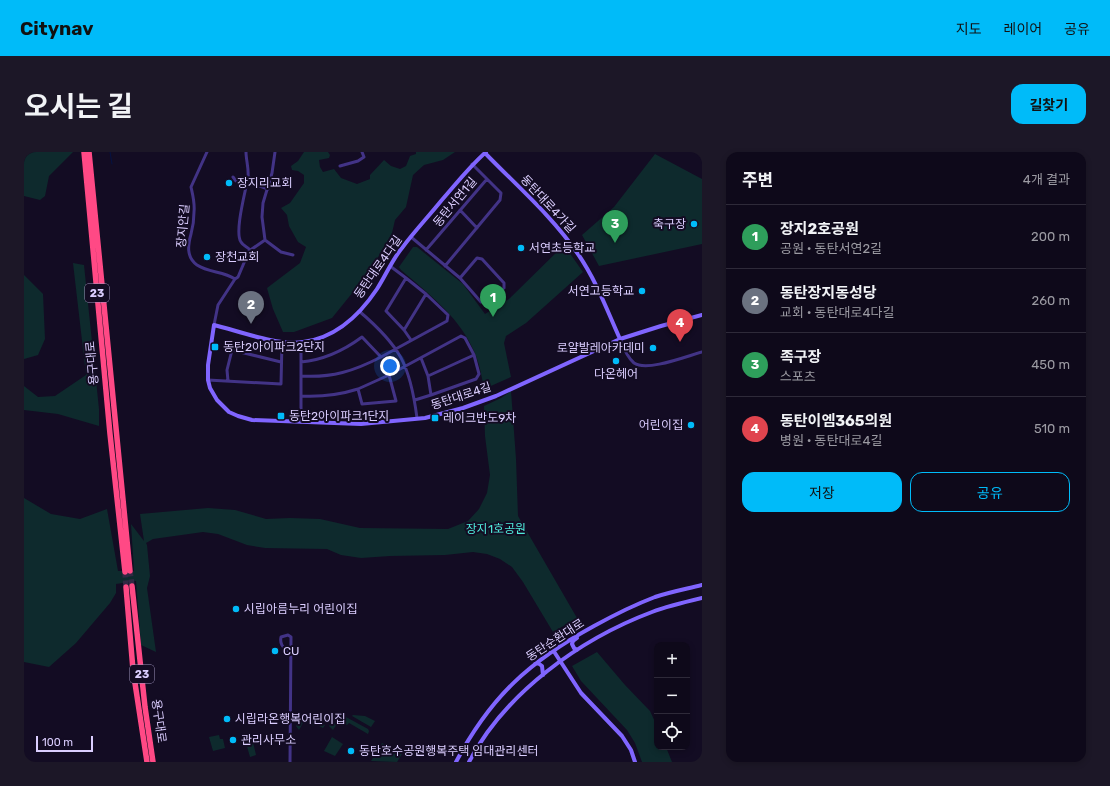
<!DOCTYPE html>
<html lang="ko">
<meta charset="utf-8">
<style>
body{margin:0;font-family:Rubik,"Noto Sans KR",sans-serif;background:#1c1727;color:#f1f3f6}
.controls{position:absolute;right:12px;bottom:12px;display:grid;overflow:hidden;border-radius:8px;box-shadow:0 2px 6px #0003}
.controls button{width:36px;height:36px;display:grid;place-items:center;padding:0;border:0;border-bottom:1px solid #2e2a39;background:#0e091a;color:#f1f3f6;font:20px sans-serif}
.scale{position:absolute;left:12px;bottom:10px;width:57px;box-sizing:border-box;padding-left:4px;border:2px solid #dbceff;border-top:0;font-size:11px;line-height:14px;white-space:nowrap;color:#dbceff;-webkit-text-stroke:3px #130c23;paint-order:stroke}
.you{position:absolute;left:366px;top:214px;width:14px;height:14px;margin:-10px;border:3px solid #fff;border-radius:50%;background:#1a73e8;box-shadow:0 0 0 6px #1a73e833}
.badge{display:grid;place-items:center;width:26px;height:26px;border-radius:50%;background:#00bbf9;color:#fff;font-size:13px;font-weight:700}
.pin{position:absolute;translate:-50% -33px;filter:drop-shadow(0 1px 2px #0008)}
.pin::after{content:'';position:absolute;top:21px;width:14px;height:12px;background:inherit;clip-path:polygon(0 0,100% 0,50% 100%)}
.list{margin:0;padding:0;list-style:none}
h2{display:flex;justify-content:space-between;align-items:center;height:52px;margin:0;padding:0 16px;font-size:17px}
h2 small{font-size:13px;font-weight:400;color:#9b9aa2}
.list li{display:grid;grid-template-columns:26px 1fr auto;gap:12px;align-items:center;box-sizing:border-box;height:64px;padding:0 16px;border-top:1px solid #2e2a39}
.list b{display:block;font-size:15px;white-space:nowrap}
.list p{margin:0;font-size:13px;white-space:nowrap;color:#9b9aa2}
.list em{font-size:13px;font-style:normal;color:#9b9aa2}
.actions{display:flex;gap:8px;padding:12px 16px}
.actions a{flex:1;padding:9px 0;border:1px solid #00bbf9;border-radius:12px;text-align:center;font-size:14px;color:#00bbf9}
.actions .main{background:#00bbf9;color:#111}
.icon{flex:none;width:22px;height:22px;fill:none;stroke:currentColor;stroke-width:2;stroke-linecap:round;stroke-linejoin:round}
.map{position:relative;flex:none;width:678px;height:610px;overflow:hidden;border-radius:12px}
header{display:flex;align-items:center;gap:24px;box-sizing:border-box;height:56px;padding:0 20px;background:#00bbf9;color:#111}
header strong{font-size:19px}
nav{display:flex;gap:22px;margin-inline-start:auto;font-size:14px}
.intro{display:flex;align-items:center;justify-content:space-between;box-sizing:border-box;height:96px;padding:0 24px}
h1{margin:0;font-size:28px}
.button{padding:10px 18px;border-radius:12px;background:#00bbf9;color:#111;font-size:14px;font-weight:700}
main{display:flex;gap:24px;padding:0 24px}
aside{flex:1;background:#0e091a;border-radius:12px;box-shadow:0 2px 6px #0003}
.map>svg:first-child{display:block}
</style>
<header>
<strong>Citynav</strong>
<nav><a>지도</a><a>레이어</a><a>공유</a></nav>
</header>
<div class="intro"><h1>오시는 길</h1><a class="button">길찾기</a></div>
<main>
<div class="map">
<svg width="678" height="610" viewBox="0 0 678 610">
<rect width="100%" height="100%" fill="#130c23"/>
<path fill="#0e2a2d" d="M 0,0 L 49,0 L 25,24 L 21,44 L 16,48 L 0,44 Z
M 280,0 L 304,0 L 306,3 L 305,6 L 295,8 L 296,15 L 299,20 L 310,17 L 317,26 L 333,32 L 346,27 L 346,23 L 360,8 L 367,14 L 376,17 L 382,14 L 386,4 L 392,2 L 392,0 L 431,0 L 419,8 L 400,13 L 389,23 L 382,55 L 371,68 L 368,81 L 346,119 L 308,166 L 270,180 L 259,180 L 249,157 L 243,136 L 276,111 L 282,95 L 274,90 L 265,74 L 263,63 L 257,56 L 266,51 L 280,31 L 280,23 L 274,19 L 268,18 L 267,14 L 274,9 Z
M 631,2 L 678,27 L 678,92 L 575,114 L 558,83 L 590,55 Z
M 540,93 L 559,120 L 502,171 L 482,184 L 480,191 L 487,225 L 460,237 C 458,226 456,214 452,204 C 438,167 406,143 377,118 L 375,115 L 389,95 L 393,95 L 439,132 L 461,162 L 485,147 Z
M 49,111 L 60,113 L 75,257 L 75,274 L 34,262 L 0,258 L 0,234 L 14,245 L 31,244 L 62,223 Z
M 0,123 L 19,142 L 21,187 L 14,203 L 0,207 Z
M 487,239 L 492,307 L 494,364 L 553,466 L 529,480 L 499,430 L 488,415 L 476,407 L 463,402 L 449,400 L 421,403 L 366,404 L 337,406 L 317,403 L 303,397 L 241,396 L 223,393 L 194,382 L 179,380 L 129,387 L 122,391 L 123,393 L 126,424 L 123,436 L 132,500 L 117,493 L 112,429 L 92,432 L 92,441 L 86,451 L 52,491 L 25,515 L 0,510 L 0,346 L 27,362 L 56,367 L 83,357 L 94,419 L 110,419 L 107,372 L 120,389 L 116,362 L 184,356 L 211,358 L 242,367 L 266,366 L 296,367 L 336,376 L 424,377 L 444,369 L 455,357 L 463,341 L 466,323 L 461,284 L 460,254 L 477,246 Z
M 573,500 L 601,533 L 626,559 L 633,574 L 633,595 L 642,595 L 648,610 L 618,610 L 611,591 L 603,578 L 557,529 L 548,514 Z
M 279,563 L 285,564 L 301,573 L 299,576 L 291,572 L 290,574 L 280,569 L 275,578 L 272,574 Z
M 292,563 L 304,563 L 305,564 L 301,569 L 291,564 Z
M 329,563 L 341,564 L 351,569 L 347,575 L 328,564 Z
M 311,564 L 322,565 L 344,577 L 345,579 L 344,582 L 325,571 L 323,573 L 315,569 L 309,578 L 305,574 L 307,571 L 310,572 L 314,566 Z
M 195,583 L 196,587 L 199,587 L 201,596 L 189,599 L 185,585 Z
M 308,585 L 319,592 L 311,604 L 300,599 Z
M 229,590 L 232,603 L 226,605 L 222,591 Z
M 358,591 L 378,602 L 373,610 L 347,609 Z"/>
<g fill="none" stroke-linecap="round" stroke-linejoin="round">
<path stroke="#051243" stroke-width="1" d="M 86,0 L 88,12"/>
<path stroke="#312944" stroke-width="5.5" stroke-dasharray="5.5 3" stroke-linecap="butt" d="M 106,419 L 108,434
M 101,420 L 102,435"/>
<path stroke="#423386" stroke-width="3" d="M 183,0 L 167,35 C 169,44 171,51 170,60 C 170,67 169,75 167,82 C 164,93 162,105 173,113 C 185,121 199,119 211,127 L 214,125 L 225,99 L 241,88 L 238,65 L 239,51 L 248,21 L 251,0
M 222,0 C 222,8 225,17 224,25 C 222,38 210,80 217,90 C 219,94 224,95 226,98
M 448,12 L 463,27
M 316,14 L 334,9 L 340,5 L 338,0
M 224,24 L 233,33 L 244,37
M 209,25 L 212,29 L 223,29
M 436,58 L 453,76
M 387,85 L 436,126 L 457,150 L 480,136 L 480,131 L 458,107 L 453,106 L 436,126
M 241,88 L 257,100 L 269,103
M 402,98 L 463,27 L 477,41 L 476,48 L 421,114
M 366,114 L 382,126
M 335,159 C 376,194 386,212 393,266
M 190,173 L 194,153 L 211,127
M 380,178 L 402,142
M 596,187 C 599,195 603,205 610,211 C 623,220 663,204 678,200
M 357,205 C 379,193 401,181 423,169 L 424,163 L 402,142 L 382,126 L 362,159 L 380,178 L 387,188
M 365,223 L 437,184 L 441,186 L 450,203 L 455,222 L 452,227 L 407,243 L 404,224 L 397,206
M 277,224 C 308,226 330,219 357,205 L 338,185 C 319,199 300,208 277,210
M 404,224 L 450,203
M 184,228 L 257,232 L 258,190
M 204,229 L 203,218 L 208,198 L 257,210
M 277,244 C 297,245 315,243 334,237 L 338,252 L 372,249 L 365,223 L 334,237
M 391,248 L 407,243
M 277,270 L 277,190
M 266,610 C 266,568 267,527 267,485 L 264,483 L 257,485 C 255,495 263,497 267,504"/>
<path stroke="#8065ff" stroke-width="4" d="M 462,0 C 445,15 432,32 417,49 C 404,65 390,80 378,96 C 368,108 362,123 353,137 C 335,164 311,186 279,190 C 253,194 215,179 190,173 L 184,213 L 184,228 L 186,236 L 193,248 L 205,260 L 214,264 L 228,268 L 337,272 L 401,266 L 439,256 L 472,244 L 596,187 L 637,174 L 678,163
M 461,1 C 493,34 528,64 554,102 C 572,128 583,158 596,187
M 553,486 L 549,489 L 548,492 L 550,496 L 553,498
M 529,498 L 557,541 L 598,584 L 607,598 L 611,610
M 511,512 L 514,511 L 518,514 L 519,523
M 432,610 C 467,544 506,509 570,474 C 590,463 610,453 631,445 C 646,440 662,437 678,433
M 445,610 C 481,541 556,487 628,460 C 644,454 661,450 678,446"/>
<path stroke="#ff4985" stroke-width="5.5" d="M 60,0 L 86,282 L 101,420
M 65,0 L 106,419
M 108,434 L 121,555 L 129,610
M 102,435 L 109,518 L 123,610"/>
</g>
<g fill="#00bbf9" stroke="#130c23" stroke-width="1.5">
<circle cx="205" cy="31" r="4"/>
<circle cx="670" cy="72" r="4"/>
<circle cx="497" cy="96" r="4"/>
<circle cx="183" cy="105" r="4"/>
<circle cx="618" cy="139" r="4"/>
<rect x="187" y="191" width="8" height="8" rx="2"/>
<circle cx="629" cy="196" r="4"/>
<circle cx="592" cy="209" r="4"/>
<rect x="253" y="260" width="8" height="8" rx="2"/>
<rect x="407" y="262" width="8" height="8" rx="2"/>
<circle cx="667" cy="273" r="4"/>
<circle cx="212" cy="457" r="4"/>
<circle cx="251" cy="499" r="4"/>
<circle cx="203" cy="567" r="4"/>
<circle cx="209" cy="588" r="4"/>
<circle cx="327" cy="599" r="4"/>
</g>
<g text-anchor="middle" dominant-baseline="central" stroke-width="4" stroke-linejoin="round" paint-order="stroke">
<g fill="#130c23" stroke="#9f94bd" stroke-width="1">
<rect x="61" y="132" width="24" height="18" rx="3"/>
<rect x="106" y="513" width="24" height="18" rx="3"/>
</g>
<g font-size="11" font-weight="bold" fill="#dbceff">
<text x="73" y="141">23</text>
<text x="118" y="522">23</text>
</g>
<g font-size="12" fill="#dbceff" stroke="#130c23" text-anchor="start">
<text x="213" y="31">장지리교회</text>
<text x="662" y="72" text-anchor="end">축구장</text>
<text x="505" y="96">서연초등학교</text>
<text x="191" y="105">장천교회</text>
<text x="610" y="139" text-anchor="end">서연고등학교</text>
<text x="199" y="195">동탄2아이파크2단지</text>
<text x="621" y="196" text-anchor="end">로얄발레아카데미</text>
<text x="592" y="222" text-anchor="middle">다온헤어</text>
<text x="265" y="264">동탄2아이파크1단지</text>
<text x="419" y="266">레이크반도9차</text>
<text x="659" y="273" text-anchor="end">어린이집</text>
<text x="220" y="457">시립아름누리 어린이집</text>
<text x="259" y="499">CU</text>
<text x="211" y="567">시립라온행복어린이집</text>
<text x="217" y="588">관리사무소</text>
<text x="335" y="599">동탄호수공원행복주택 임대관리센터</text>
</g>
<g font-size="12" fill="#dbceff" stroke="#130c23">
<text transform="translate(431 50) rotate(-50)">동탄서연1길</text>
<text transform="translate(524 52) rotate(47)">동탄대로4가길</text>
<text transform="translate(159 74) rotate(-85)">장지안길</text>
<text transform="translate(354 115) rotate(-55)">동탄대로4다길</text>
<text transform="translate(68 211) rotate(-95)">용구대로</text>
<text transform="translate(437 244) rotate(-18)">동탄대로4길</text>
<text transform="translate(531 488) rotate(-33)">동탄순환대로</text>
<text transform="translate(135 569) rotate(82)">용구대로</text>
</g>
<g font-size="12" fill="#4fe9da" stroke="#130c23">
<text x="472" y="377">장지1호공원</text>
</g>
</g>
</svg>
<div class="controls">
<button>+</button>
<button>−</button>
<button><svg class="icon" aria-label="locate" viewBox="0 0 24 24"><circle cx="12" cy="12" r="6"/><path d="M12 2v4M12 18v4M2 12h4M18 12h4"/></svg></button>
</div>
<div class="scale">100 m</div>
<div class="you"></div>
<div class="pin badge" style="left:469px;top:165px;background:#2e9e5b">1</div>
<div class="pin badge" style="left:227px;top:172px;background:#6b7280">2</div>
<div class="pin badge" style="left:591px;top:91px;background:#2e9e5b">3</div>
<div class="pin badge" style="left:656px;top:190px;background:#e0444e">4</div>
</div>
<aside>
<h2>주변<small>4개 결과</small></h2>
<ul class="list">
<li><span class="badge" style="background:#2e9e5b">1</span><div><b>장지2호공원</b><p>공원 · 동탄서연2길</p></div><em>200 m</em></li>
<li><span class="badge" style="background:#6b7280">2</span><div><b>동탄장지동성당</b><p>교회 · 동탄대로4다길</p></div><em>260 m</em></li>
<li><span class="badge" style="background:#2e9e5b">3</span><div><b>족구장</b><p>스포츠</p></div><em>450 m</em></li>
<li><span class="badge" style="background:#e0444e">4</span><div><b>동탄이엠365의원</b><p>병원 · 동탄대로4길</p></div><em>510 m</em></li>
</ul>
<div class="actions"><a class="main">저장</a><a>공유</a></div>
</aside>
</main>
